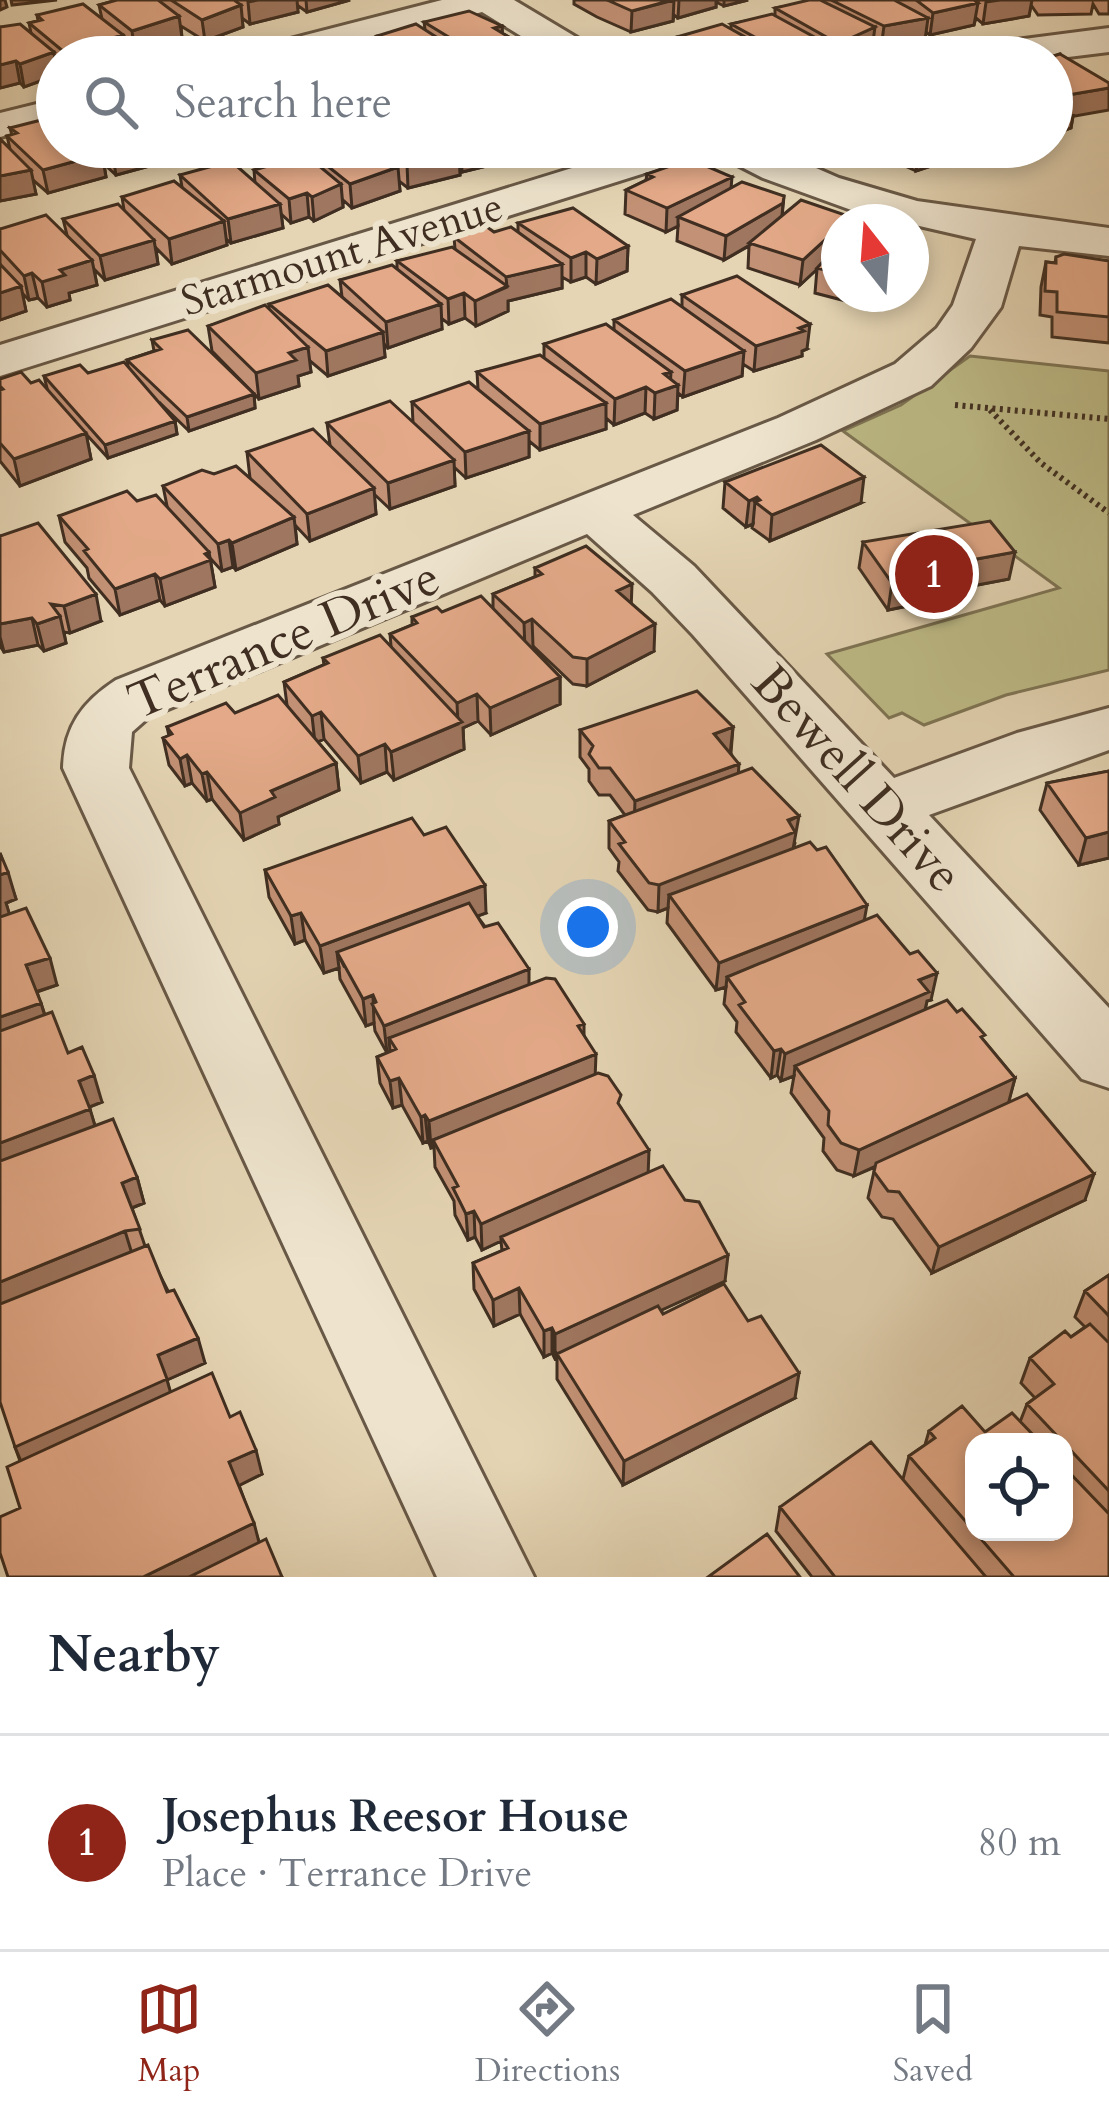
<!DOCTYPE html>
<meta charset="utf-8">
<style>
body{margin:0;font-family:Cardo,serif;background:#f6f6f7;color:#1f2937}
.controls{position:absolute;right:36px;bottom:36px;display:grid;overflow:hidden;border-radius:24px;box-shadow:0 6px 18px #0003}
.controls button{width:108px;height:108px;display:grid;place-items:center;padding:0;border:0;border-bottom:3px solid #e0e1e3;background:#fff;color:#1f2937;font:60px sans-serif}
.compass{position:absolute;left:821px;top:204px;width:108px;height:108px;border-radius:50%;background:#fff;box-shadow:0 6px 18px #0003;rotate:343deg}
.you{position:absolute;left:588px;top:927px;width:42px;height:42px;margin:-30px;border:9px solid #fff;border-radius:50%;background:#1a73e8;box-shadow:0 0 0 18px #1a73e833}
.badge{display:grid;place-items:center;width:78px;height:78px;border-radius:50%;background:#8f2418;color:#fff;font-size:39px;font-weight:700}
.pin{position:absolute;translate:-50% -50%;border:6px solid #fff;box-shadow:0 3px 12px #0006}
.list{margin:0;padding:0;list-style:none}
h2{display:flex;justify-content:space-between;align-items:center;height:156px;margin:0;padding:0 48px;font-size:51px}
h2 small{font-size:39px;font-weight:400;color:#747a83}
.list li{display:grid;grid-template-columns:78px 1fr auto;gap:36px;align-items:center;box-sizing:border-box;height:216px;padding:0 48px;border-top:3px solid #e0e1e3}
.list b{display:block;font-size:45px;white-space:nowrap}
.list p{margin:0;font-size:39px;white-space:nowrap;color:#747a83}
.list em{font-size:39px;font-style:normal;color:#747a83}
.icon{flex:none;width:66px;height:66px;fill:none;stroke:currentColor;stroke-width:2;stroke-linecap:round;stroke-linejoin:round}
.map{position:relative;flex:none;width:1109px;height:1577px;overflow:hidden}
.search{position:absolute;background:#fff;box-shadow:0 6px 18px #0003;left:36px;right:36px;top:36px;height:132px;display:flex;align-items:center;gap:30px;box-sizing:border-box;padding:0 42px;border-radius:66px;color:#747a83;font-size:45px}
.sheet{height:372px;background:#fff}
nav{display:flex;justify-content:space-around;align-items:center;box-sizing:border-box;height:168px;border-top:3px solid #e0e1e3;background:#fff;font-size:33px;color:#747a83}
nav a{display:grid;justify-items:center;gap:6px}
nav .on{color:#8f2418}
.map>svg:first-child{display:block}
</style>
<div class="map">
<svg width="1109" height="1577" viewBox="0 0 1109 1577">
<rect width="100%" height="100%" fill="#e5d5b4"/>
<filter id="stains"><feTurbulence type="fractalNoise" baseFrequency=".00167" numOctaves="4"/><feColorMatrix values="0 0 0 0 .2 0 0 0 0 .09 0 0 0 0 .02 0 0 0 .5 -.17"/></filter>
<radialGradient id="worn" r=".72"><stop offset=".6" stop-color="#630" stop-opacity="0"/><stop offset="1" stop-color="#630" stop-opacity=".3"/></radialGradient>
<path fill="#bdbb87" stroke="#7e7454" stroke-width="3" d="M 970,356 L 1109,371 L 1109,670 L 1006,695 L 924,725 L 902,713 L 889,718 L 827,654 L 1059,588 L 843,431 L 901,405 Z"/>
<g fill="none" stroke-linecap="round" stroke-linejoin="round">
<defs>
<path id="minor" d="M 442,0 L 514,0 L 596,49 L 602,57 L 555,57 L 482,12 L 311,57 L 245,57 L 251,49 Z
M 1109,28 L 1109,52 L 1052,59 L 957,57 L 963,49 L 977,45 Z
M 57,99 L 57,123 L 0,137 L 0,113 Z
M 640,147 L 705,147 L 699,156 L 0,376 L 0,345 Z
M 714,147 L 768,147 L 839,178 L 917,201 L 1109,228 L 1109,256 L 1019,246 L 1001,307 L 971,348 L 931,386 L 816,440 L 633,515 L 694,566 L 894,778 L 1017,733 L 1109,708 L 1109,750 L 929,815 L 1109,1008 L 1109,1088 L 1082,1079 L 693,635 L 652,592 L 587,534 L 149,717 L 132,732 L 129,768 L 534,1577 L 437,1577 L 63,768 C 64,727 82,702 116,680 L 778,418 L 895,364 L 937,328 L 953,305 L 976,239 L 854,211 L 763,178 L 720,156 Z"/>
</defs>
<use href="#minor" stroke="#685846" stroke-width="6"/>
<path stroke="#3f2e21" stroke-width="6" stroke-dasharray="3 4.5" stroke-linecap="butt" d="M 955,405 L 1109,419
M 990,410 L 1041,463 L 1109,513"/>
<use href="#minor" fill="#eee4ce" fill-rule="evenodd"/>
</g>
<path fill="#c39175" stroke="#3f2e21" stroke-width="3" fill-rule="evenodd" d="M 117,0 L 350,0 L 307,12 L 297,5 L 298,12 L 250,24 L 242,18 L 243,27 L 205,41 L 181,26 L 182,38 L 135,53 L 124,44 L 126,57 L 57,57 L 57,75 L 24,87 L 20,83 L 0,88 L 0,27 L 31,33 L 29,23 L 38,21 L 37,15 L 102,19 L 99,5 Z
M 574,0 L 748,0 L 724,6 L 716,2 L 716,7 L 678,18 L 674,15 L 673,21 L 631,32 L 597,17 L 574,4 Z
M 822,0 L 1109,0 L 1109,14 L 1099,14 L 1093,4 L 1091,14 L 1038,15 L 1031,5 L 1029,16 L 983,24 L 976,18 L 974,25 L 930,35 L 926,32 L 925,40 L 881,48 L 873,43 L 872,49 L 855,57 L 676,57 L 677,37 L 731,29 L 731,24 L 775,15 L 775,8 Z
M 424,22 L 502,26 L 502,33 L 512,39 L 512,57 L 317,57 L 317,51 L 377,45 L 377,36 L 425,29 Z
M 1060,54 L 1073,116 L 1071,128 L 1052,135 L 1052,57 Z
M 10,128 L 57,147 L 170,147 L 172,160 L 116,175 L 104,164 L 106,177 L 48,193 L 32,179 L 36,194 L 0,201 L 0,139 L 10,149 L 7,136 L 12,135 Z
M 319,147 L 556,147 L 522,158 L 509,149 L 507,161 L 462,172 L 460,170 L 460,175 L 408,188 L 399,181 L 400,191 L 352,208 L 343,200 L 343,207 L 314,221 L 309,217 L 291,223 L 281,214 L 283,228 L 231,243 L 226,239 L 227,245 L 172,264 L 156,248 L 158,264 L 105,280 L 94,269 L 97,285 L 69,293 L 70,300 L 47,307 L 38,298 L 29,300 L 22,293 L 26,311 L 0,320 L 0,229 L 67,235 L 63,219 L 124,210 L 122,197 L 182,187 L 180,175 L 255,183 L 254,170 L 311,160 L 310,152 L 320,149 Z
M 863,147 L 1016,147 L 976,161 L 956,151 L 955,158 L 916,171 Z
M 647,174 L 784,196 L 782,217 L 851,217 L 850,222 L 839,222 L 839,294 L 881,294 L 869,307 L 815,293 L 817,269 L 800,285 L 748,268 L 749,246 L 724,260 L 677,241 L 678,226 L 666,232 L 625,214 L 626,190 L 646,180 Z
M 518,223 L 628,246 L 627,271 L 596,284 L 586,277 L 571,282 L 562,277 L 562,288 L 508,301 L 508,311 L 476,326 L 465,318 L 449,324 L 441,318 L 442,329 L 388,348 L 384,344 L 385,357 L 328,376 L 309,360 L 311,372 L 298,376 L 299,386 L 259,399 L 212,351 L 208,326 L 269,309 L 269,304 L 342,297 L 340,280 L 397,269 L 397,261 L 455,249 L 454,237 L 494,232 L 518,232 Z
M 1056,257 L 1109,261 L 1109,343 L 1052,337 L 1052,317 L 1040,315 L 1041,287 L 1046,262 L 1055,263 Z
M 682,295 L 807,349 L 802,351 L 802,356 L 754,371 L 743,364 L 742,376 L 683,397 L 678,393 L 677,410 L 654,419 L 645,413 L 614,425 L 606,418 L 606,429 L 540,450 L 529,441 L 529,457 L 466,478 L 454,467 L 455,486 L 390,509 L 374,494 L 376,514 L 310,541 L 295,525 L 297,544 L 236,570 L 233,567 L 222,571 L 210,558 L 215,587 L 165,606 L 160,600 L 120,615 L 89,578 L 87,568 L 65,542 L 59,516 L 137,501 L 167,506 L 163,486 L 214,474 L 250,478 L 247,452 L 330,445 L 327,423 L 413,423 L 412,402 L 478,389 L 477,372 L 544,358 L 544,344 L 614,330 L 614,320 L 682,307 Z
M 152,340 L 254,394 L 255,408 L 189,431 L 159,402 L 175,421 L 177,434 L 108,458 L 86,434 L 91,459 L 20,486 L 0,461 L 0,379 L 31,383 L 47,388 L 44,376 L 88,373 L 128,366 L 127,360 L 154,351 Z
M 725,482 L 861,503 L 770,541 L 752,528 L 753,524 L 746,527 L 723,508 Z
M 0,536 L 101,621 L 70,633 L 64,632 L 66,643 L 44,651 L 38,645 L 4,652 L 0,646 Z
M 863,542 L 1009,579 L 972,586 L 971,593 L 888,610 L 859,568 Z
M 535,568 L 631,604 L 654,651 L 587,686 L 573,684 L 533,646 L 531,647 L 560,677 L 560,704 L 491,735 L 478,721 L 463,728 L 464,749 L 394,780 L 387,772 L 361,783 L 324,739 L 318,742 L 336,763 L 339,790 L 278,817 L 279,824 L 244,840 L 212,799 L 207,801 L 192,783 L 185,786 L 169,765 L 163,738 L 169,736 L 167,727 L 287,705 L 284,682 L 324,665 L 323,658 L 391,646 L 390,634 L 412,625 L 412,617 L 442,612 L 493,608 L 493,594 L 535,577 Z
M 733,727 L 731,753 L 739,773 L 795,843 L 793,849 L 864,921 L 931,1000 L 927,1001 L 925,1010 L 984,1041 L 1015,1078 L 1008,1103 L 1085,1200 L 932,1273 L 893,1219 L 882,1217 L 868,1198 L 875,1167 L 854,1176 L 837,1170 L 823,1151 L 824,1138 L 791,1093 L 794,1076 L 781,1081 L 777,1075 L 771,1078 L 736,1032 L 737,1022 L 724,1004 L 726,987 L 716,990 L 667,923 L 668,908 L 658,912 L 648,910 L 618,871 L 619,862 L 609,848 L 609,821 L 625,815 L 610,795 L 599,795 L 589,781 L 589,769 L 580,757 L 580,730 Z
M 1109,771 L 1109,858 L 1079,865 L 1040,810 L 1047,783 Z
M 424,835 L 486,913 L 477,916 L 529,985 L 584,1024 L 584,1035 L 595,1074 L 621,1108 L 648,1172 L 725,1281 L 661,1310 L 663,1314 L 795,1398 L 623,1485 L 557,1379 L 557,1358 L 555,1359 L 552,1353 L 544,1357 L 520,1314 L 494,1326 L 474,1289 L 473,1263 L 502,1251 L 501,1241 L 482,1250 L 475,1237 L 468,1240 L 455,1215 L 454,1201 L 435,1167 L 434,1147 L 431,1148 L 428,1141 L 423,1143 L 402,1105 L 393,1108 L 380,1083 L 377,1057 L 387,1053 L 375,1031 L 374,1023 L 366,1026 L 340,979 L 339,968 L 324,973 L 305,940 L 295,944 L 269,897 L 265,870 Z
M 0,853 L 16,899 L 6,903 L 9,914 L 57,985 L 37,992 L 45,1015 L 68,1053 L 102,1102 L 89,1107 L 95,1126 L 137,1177 L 144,1203 L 132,1208 L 145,1246 L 205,1363 L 167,1380 L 170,1392 L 230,1417 L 262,1474 L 239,1485 L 259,1542 L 282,1577 L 20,1508 L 20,1461 L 15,1447 Z
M 1109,1275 L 1109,1577 L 812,1577 L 776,1531 L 780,1507 L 903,1479 L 909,1456 L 925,1445 L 929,1431 L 985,1432 L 1020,1422 L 1027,1404 L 1035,1398 L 1021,1383 L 1030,1358 L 1071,1337 L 1085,1327 L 1075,1317 L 1085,1291 ZM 974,1442 L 1064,1442 L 1064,1532 Z"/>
<path fill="#9f765f" stroke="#3f2e21" stroke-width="3" d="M 0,0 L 5,0 L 7,7 L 0,10 Z
M 11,0 L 57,0 L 12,5 Z
M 258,0 L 297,0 L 298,12 L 250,24 L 248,2 Z
M 306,0 L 350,0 L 307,12 Z
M 674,0 L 673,21 L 631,32 L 632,11 Z
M 679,0 L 716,0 L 716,7 L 678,18 Z
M 724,0 L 748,0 L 724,6 Z
M 1000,0 L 1032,0 L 1029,16 L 983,24 L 986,2 Z
M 978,3 L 974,25 L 930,35 L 933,13 Z
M 241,5 L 243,27 L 205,41 L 202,20 Z
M 179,16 L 182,38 L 135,53 L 132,31 Z
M 928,18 L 925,40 L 881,48 L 884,26 Z
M 502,26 L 503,41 L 512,39 L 512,57 L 470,57 L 470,50 L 494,28 Z
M 875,27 L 872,49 L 855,57 L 843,57 L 844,41 Z
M 123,35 L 126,57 L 65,57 L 64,52 Z
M 829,45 L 828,57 L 787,57 L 787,55 Z
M 455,49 L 455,57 L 442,57 L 442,52 Z
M 54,52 L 57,75 L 24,87 L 20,64 Z
M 16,61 L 20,83 L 0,88 L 0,65 Z
M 1109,88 L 1109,110 L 1064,118 L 1068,95 Z
M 1073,116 L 1071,128 L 1052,135 L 1052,124 Z
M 128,147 L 170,147 L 172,160 L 116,175 L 112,151 Z
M 467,147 L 509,147 L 509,157 L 507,161 L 462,172 L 461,148 Z
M 522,147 L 556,147 L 522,158 Z
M 957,147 L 955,158 L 916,171 L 919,148 Z
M 983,147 L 1016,147 L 976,161 L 978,149 Z
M 459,152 L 460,175 L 408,188 L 407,164 Z
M 102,154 L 106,177 L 48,193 L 43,170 Z
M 398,167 L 400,191 L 352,208 L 350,184 Z
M 31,170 L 36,194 L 0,201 L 0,176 Z
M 732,177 L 730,201 L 678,217 L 678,226 L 666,232 L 667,208 Z
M 341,184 L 343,207 L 314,221 L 312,197 Z
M 307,193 L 309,217 L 291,223 L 289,199 Z
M 783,203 L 781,227 L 724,260 L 726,236 Z
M 280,204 L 283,228 L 231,243 L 228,219 Z
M 224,221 L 227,245 L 172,264 L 169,239 Z
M 839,227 L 839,249 L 800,285 L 803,260 Z
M 919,234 L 915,268 L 911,273 L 911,242 Z
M 154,240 L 158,264 L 105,280 L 100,256 Z
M 628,246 L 627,271 L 596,284 L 597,259 Z
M 586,252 L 586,277 L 571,282 L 571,258 Z
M 92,260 L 97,285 L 69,293 L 70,300 L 47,307 L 42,282 L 60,270 Z
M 562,264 L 562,288 L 508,301 L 508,311 L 476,326 L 475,301 L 507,287 L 506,277 Z
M 32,273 L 38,298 L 29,300 L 24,276 Z
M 21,286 L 26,311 L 0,320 L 0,293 Z
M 464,293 L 465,318 L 449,324 L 448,299 Z
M 871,294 L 881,294 L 869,307 Z
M 441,304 L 442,329 L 388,348 L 386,322 Z
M 810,324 L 807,349 L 802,351 L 802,356 L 754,371 L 756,346 Z
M 383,332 L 385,357 L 328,376 L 326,351 Z
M 308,347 L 311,372 L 298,376 L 299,386 L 259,399 L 256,373 L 289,353 Z
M 744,351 L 742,376 L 683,397 L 685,371 Z
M 671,372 L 670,388 L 678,385 L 677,410 L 654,419 L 655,393 L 664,374 Z
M 646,387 L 645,413 L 614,425 L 615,399 Z
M 254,394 L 255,408 L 189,431 L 187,417 Z
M 606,403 L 606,429 L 540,450 L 540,424 Z
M 175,421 L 177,434 L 108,458 L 105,445 Z
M 529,431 L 529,457 L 466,478 L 465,452 Z
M 86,433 L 91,459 L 20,486 L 14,459 Z
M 454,460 L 455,486 L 390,509 L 388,483 Z
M 864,477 L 861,503 L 770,541 L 772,515 Z
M 374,488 L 376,514 L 310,541 L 307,514 Z
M 757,497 L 757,503 L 755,502 L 753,524 L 746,527 L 749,501 Z
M 294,517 L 297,544 L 236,570 L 232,543 Z
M 229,540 L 233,567 L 222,571 L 218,544 Z
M 209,552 L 215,587 L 165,606 L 160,579 Z
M 1015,552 L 1009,579 L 972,586 L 971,593 L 888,610 L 892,583 L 971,560 Z
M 155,574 L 160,600 L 120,615 L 115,589 Z
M 632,584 L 631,611 L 617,591 Z
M 96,594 L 101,621 L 70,633 L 64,606 Z
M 60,616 L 66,643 L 44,651 L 37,624 Z
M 32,618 L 38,645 L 4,652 L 0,637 L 0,624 Z
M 532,619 L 533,646 L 525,650 L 524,623 Z
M 655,624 L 654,651 L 587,686 L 587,659 Z
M 560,677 L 560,704 L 491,735 L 490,708 Z
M 477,694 L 478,721 L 463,728 L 464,749 L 394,780 L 391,752 L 458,724 L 457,703 Z
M 321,712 L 324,739 L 315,743 L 312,716 Z
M 733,727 L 730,755 L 714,734 Z
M 385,744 L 387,772 L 361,783 L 358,756 Z
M 187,755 L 192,783 L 185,786 L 180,759 Z
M 336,763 L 339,790 L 278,817 L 279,824 L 244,840 L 240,813 L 271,791 Z
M 739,764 L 737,791 L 634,828 L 635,801 Z
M 207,772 L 212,799 L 207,801 L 202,774 Z
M 799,816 L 791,860 L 669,895 L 668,908 L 658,912 L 659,885 Z
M 1109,832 L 1109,858 L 1079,865 L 1086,838 Z
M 8,872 L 16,899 L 6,903 L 14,929 L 0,934 L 0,875 Z
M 485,885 L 486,913 L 344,966 L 337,952 L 339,968 L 324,973 L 320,946 Z
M 867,905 L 862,933 L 727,977 L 726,987 L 716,990 L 719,963 Z
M 301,913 L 305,940 L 295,944 L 291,916 Z
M 50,958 L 57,985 L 35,992 L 26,965 Z
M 529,969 L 529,996 L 389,1038 L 390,1052 L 387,1053 L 384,1026 Z
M 937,973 L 931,1000 L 927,1001 L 923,1019 L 795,1066 L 794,1076 L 781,1081 L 785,1054 L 919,980 Z
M 373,995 L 374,1023 L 366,1026 L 363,999 Z
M 41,1003 L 49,1030 L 0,1047 L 0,1017 Z
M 781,1049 L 777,1075 L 771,1078 L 774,1051 Z
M 596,1054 L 595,1080 L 433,1140 L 434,1147 L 431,1148 L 429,1121 Z
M 94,1075 L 102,1102 L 87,1108 L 79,1081 Z
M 399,1078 L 402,1105 L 393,1108 L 390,1081 Z
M 1015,1078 L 1008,1105 L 854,1176 L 859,1150 Z
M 90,1109 L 98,1136 L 0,1174 L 0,1143 Z
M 425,1115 L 428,1141 L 423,1143 L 421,1117 Z
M 649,1150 L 648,1177 L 501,1237 L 501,1241 L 482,1250 L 481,1224 Z
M 1094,1174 L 1085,1200 L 932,1273 L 939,1247 Z
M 137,1177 L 144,1203 L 129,1209 L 122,1183 Z
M 474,1211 L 475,1237 L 468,1240 L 466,1214 Z
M 125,1231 L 133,1257 L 0,1312 L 0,1282 Z
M 728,1255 L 725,1281 L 559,1357 L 557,1354 L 555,1359 L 555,1334 Z
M 519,1288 L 520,1314 L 494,1326 L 493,1300 Z
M 552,1328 L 552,1353 L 544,1357 L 544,1331 Z
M 198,1338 L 205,1363 L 167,1380 L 174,1404 L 25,1471 L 15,1447 L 158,1355 Z
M 799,1373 L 795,1398 L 623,1485 L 624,1461 Z
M 256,1450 L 262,1474 L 236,1487 L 229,1462 Z
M 254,1523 L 260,1546 L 198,1577 L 143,1577 Z"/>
<path fill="#e3a988" stroke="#3f2e21" stroke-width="3" d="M 117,0 L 158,0 L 179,16 L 132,31 L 99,5 Z
M 171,0 L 234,0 L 241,5 L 202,20 Z
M 607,0 L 672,0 L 632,11 Z
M 809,0 L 820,0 L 875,27 L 844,41 L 830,39 L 775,8 Z
M 831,0 L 894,0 L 928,18 L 884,26 Z
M 916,0 L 974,0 L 978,3 L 933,13 Z
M 83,4 L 123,35 L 64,52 L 29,23 L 42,20 L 37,15 Z
M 469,11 L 502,26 L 494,28 L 512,39 L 470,50 L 424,22 Z
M 772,14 L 829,45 L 787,55 L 731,24 Z
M 20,24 L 54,52 L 20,64 L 16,61 L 0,65 L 0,27 Z
M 416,24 L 455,49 L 442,52 L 449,57 L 406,57 L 377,36 Z
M 722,24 L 781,57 L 715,57 L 677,37 Z
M 367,38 L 395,57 L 327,57 L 317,51 Z
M 1060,54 L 1109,83 L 1109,88 L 1068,95 L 1052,86 L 1052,57 L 1050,57 Z
M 1052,105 L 1073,116 L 1052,124 Z
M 57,116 L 57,147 L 94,147 L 102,154 L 43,170 L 7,136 L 17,133 L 10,128 Z
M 0,139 L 31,170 L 0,176 Z
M 326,147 L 371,147 L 398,167 L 350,184 L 310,152 Z
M 384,147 L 452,147 L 459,152 L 407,164 Z
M 306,155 L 341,184 L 312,197 L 307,193 L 289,199 L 254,170 Z
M 690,159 L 732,177 L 667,208 L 626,190 L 653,177 L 647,174 Z
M 231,161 L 280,204 L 228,219 L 180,175 Z
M 174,181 L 224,221 L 169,239 L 122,197 Z
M 742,182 L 784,196 L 783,203 L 726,236 L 678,217 Z
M 801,200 L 851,217 L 845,222 L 839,222 L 839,227 L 803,260 L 749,243 Z
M 118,204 L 154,240 L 100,256 L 63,219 Z
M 573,208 L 628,246 L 597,259 L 586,252 L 571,258 L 518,223 Z
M 46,215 L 92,260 L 60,270 L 65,275 L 42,282 L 32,273 L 24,276 L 0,250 L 0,229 Z
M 487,227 L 494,232 L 511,227 L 562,264 L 506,277 L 454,237 Z
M 911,232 L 919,234 L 911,242 L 918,244 L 911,252 Z
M 839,245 L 839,274 L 817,268 Z
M 452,247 L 507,286 L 475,301 L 464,293 L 448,299 L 397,261 Z
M 1064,254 L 1109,261 L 1109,317 L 1057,312 L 1057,292 L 1045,291 L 1046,262 L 1056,263 L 1056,257 Z
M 0,264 L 21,286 L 0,293 Z
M 392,265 L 441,304 L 386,322 L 340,280 Z
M 737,276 L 810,324 L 799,328 L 804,331 L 756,346 L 682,295 Z
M 328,285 L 383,332 L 326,351 L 269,304 Z
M 671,299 L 744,351 L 685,371 L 614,320 Z
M 265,305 L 308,347 L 289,353 L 296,360 L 256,373 L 208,326 Z
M 606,324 L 671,372 L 664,374 L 678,385 L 655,393 L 646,387 L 615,399 L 544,344 Z
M 188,330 L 254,394 L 187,417 L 127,360 L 161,349 L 152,340 Z
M 540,355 L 606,403 L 540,424 L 477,372 Z
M 124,362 L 175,421 L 105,445 L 44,376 L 80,365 L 88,373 Z
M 21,372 L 31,383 L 39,380 L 86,433 L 14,459 L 0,443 L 0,390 L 3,389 L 0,386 L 0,379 Z
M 469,382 L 529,431 L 465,452 L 412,402 Z
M 390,401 L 454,460 L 388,483 L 327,423 Z
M 313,429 L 374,488 L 307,514 L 247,452 Z
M 821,445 L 864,477 L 772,515 L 755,502 L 760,500 L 757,497 L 749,501 L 725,482 Z
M 236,466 L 294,517 L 232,543 L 229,540 L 218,544 L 163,486 L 202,470 L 214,474 Z
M 127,491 L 137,501 L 156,495 L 209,552 L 205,554 L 211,560 L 160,579 L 155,574 L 115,589 L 84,551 L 88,549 L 59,516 Z
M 990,521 L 1015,552 L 971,560 L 976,567 L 892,583 L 863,542 Z
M 38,523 L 96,594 L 64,606 L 51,604 L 60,616 L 37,624 L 32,618 L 0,624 L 0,536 Z
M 586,546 L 632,584 L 617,591 L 655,624 L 587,659 L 573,657 L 532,619 L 524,623 L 493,594 L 542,574 L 535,568 Z
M 481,596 L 560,677 L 490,708 L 477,694 L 457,703 L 390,634 L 417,623 L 412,617 L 437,607 L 442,612 Z
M 380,635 L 462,722 L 391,752 L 385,744 L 358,756 L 321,712 L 312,716 L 284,682 L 328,663 L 323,658 Z
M 697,691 L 733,727 L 714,734 L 739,764 L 635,801 L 610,768 L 599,768 L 589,754 L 593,746 L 580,730 Z
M 278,695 L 336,763 L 271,791 L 275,797 L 240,813 L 207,772 L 202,774 L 187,755 L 180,759 L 163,738 L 172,734 L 167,727 L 226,703 L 235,713 Z
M 752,768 L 799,816 L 788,820 L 795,832 L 659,885 L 649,883 L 619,844 L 625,842 L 609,821 Z
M 1109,771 L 1109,832 L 1086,838 L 1047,783 Z
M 412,818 L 424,835 L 446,827 L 485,885 L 320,946 L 301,913 L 291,916 L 265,870 Z
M 810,842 L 817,850 L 826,847 L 867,905 L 719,963 L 669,895 Z
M 0,853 L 8,872 L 0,875 Z
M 469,903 L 484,927 L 498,923 L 529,969 L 384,1026 L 372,1004 L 376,1002 L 373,995 L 363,999 L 337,952 Z
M 26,908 L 50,958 L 26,965 L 41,1003 L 0,1017 L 0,917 Z
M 877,915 L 910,954 L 918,951 L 937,973 L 919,980 L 929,992 L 785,1054 L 781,1049 L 774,1051 L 739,1005 L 745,1002 L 727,977 Z
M 546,978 L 555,979 L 584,1024 L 578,1026 L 596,1054 L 429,1121 L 425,1115 L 421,1117 L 399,1078 L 390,1081 L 377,1057 L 396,1049 L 389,1038 Z
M 947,1000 L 957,1012 L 962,1009 L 985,1035 L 981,1037 L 1015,1078 L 859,1150 L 841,1143 L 828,1125 L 829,1111 L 795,1066 Z
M 52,1012 L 68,1053 L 82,1047 L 94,1075 L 79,1081 L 90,1109 L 0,1143 L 0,1031 Z
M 598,1073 L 608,1076 L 621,1095 L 618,1103 L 649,1150 L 481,1224 L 474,1211 L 466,1214 L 453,1188 L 458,1186 L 433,1140 Z
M 1027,1094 L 1094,1174 L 939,1247 L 899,1192 L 888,1191 L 874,1172 L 876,1163 Z
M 113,1119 L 137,1177 L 122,1183 L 140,1229 L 125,1231 L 0,1282 L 0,1161 Z
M 663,1166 L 685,1200 L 699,1202 L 728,1255 L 555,1334 L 552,1328 L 544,1331 L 519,1288 L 493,1300 L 473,1263 L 508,1248 L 501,1237 Z
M 148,1245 L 167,1292 L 174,1290 L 198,1338 L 158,1355 L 167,1379 L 15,1447 L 0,1402 L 0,1304 Z
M 1109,1275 L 1109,1316 L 1085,1291 Z
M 724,1284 L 748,1321 L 761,1316 L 799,1373 L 624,1461 L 557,1354 L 658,1306 L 663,1314 Z
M 1090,1324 L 1109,1343 L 1109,1491 L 1027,1404 L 1054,1384 L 1030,1358 L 1065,1331 L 1071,1337 Z
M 212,1373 L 230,1417 L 240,1412 L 256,1450 L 229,1462 L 254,1523 L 143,1577 L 8,1577 L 0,1553 L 0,1517 L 20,1508 L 7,1467 Z
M 962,1406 L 985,1432 L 1012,1413 L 1040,1442 L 974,1442 L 974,1531 L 909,1456 L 935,1438 L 929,1431 Z
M 871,1442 L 986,1577 L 835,1577 L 780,1507 Z
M 1064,1467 L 1109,1514 L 1109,1577 L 1014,1577 L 975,1532 L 1064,1532 Z
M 767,1534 L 800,1577 L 708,1577 Z
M 266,1539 L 282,1577 L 189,1577 Z"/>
<g text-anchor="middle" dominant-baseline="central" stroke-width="12" stroke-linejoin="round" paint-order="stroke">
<g font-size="42" fill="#3f2e21" stroke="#eee4ce">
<text transform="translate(342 254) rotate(-17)">Starmount Avenue</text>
</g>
<g font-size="51" fill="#3f2e21" stroke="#eee4ce">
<text transform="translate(284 640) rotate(-23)">Terrance Drive</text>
<text transform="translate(857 779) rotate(48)">Bewell Drive</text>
</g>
</g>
<rect width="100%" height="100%" filter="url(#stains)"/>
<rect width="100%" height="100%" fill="url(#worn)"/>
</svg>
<div class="controls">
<button><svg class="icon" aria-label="locate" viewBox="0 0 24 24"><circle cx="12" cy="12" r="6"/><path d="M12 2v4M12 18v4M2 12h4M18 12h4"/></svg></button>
</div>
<svg class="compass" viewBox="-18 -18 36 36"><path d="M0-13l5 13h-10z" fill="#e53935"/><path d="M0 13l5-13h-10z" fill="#747a83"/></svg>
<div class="you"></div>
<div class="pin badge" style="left:934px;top:574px">1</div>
<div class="search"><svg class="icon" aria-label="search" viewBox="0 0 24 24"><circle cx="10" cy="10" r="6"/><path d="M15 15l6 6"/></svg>Search here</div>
</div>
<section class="sheet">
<h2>Nearby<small></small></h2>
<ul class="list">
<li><span class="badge">1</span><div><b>Josephus Reesor House</b><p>Place · Terrance Drive</p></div><em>80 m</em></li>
</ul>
</section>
<nav>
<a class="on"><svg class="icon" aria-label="map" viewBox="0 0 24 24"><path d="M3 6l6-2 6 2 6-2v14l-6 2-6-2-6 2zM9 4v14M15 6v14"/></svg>Map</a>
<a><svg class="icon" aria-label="directions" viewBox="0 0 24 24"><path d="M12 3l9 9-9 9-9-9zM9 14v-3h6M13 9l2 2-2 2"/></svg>Directions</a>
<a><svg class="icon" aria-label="saved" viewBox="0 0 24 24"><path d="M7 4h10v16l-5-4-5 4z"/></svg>Saved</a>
</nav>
